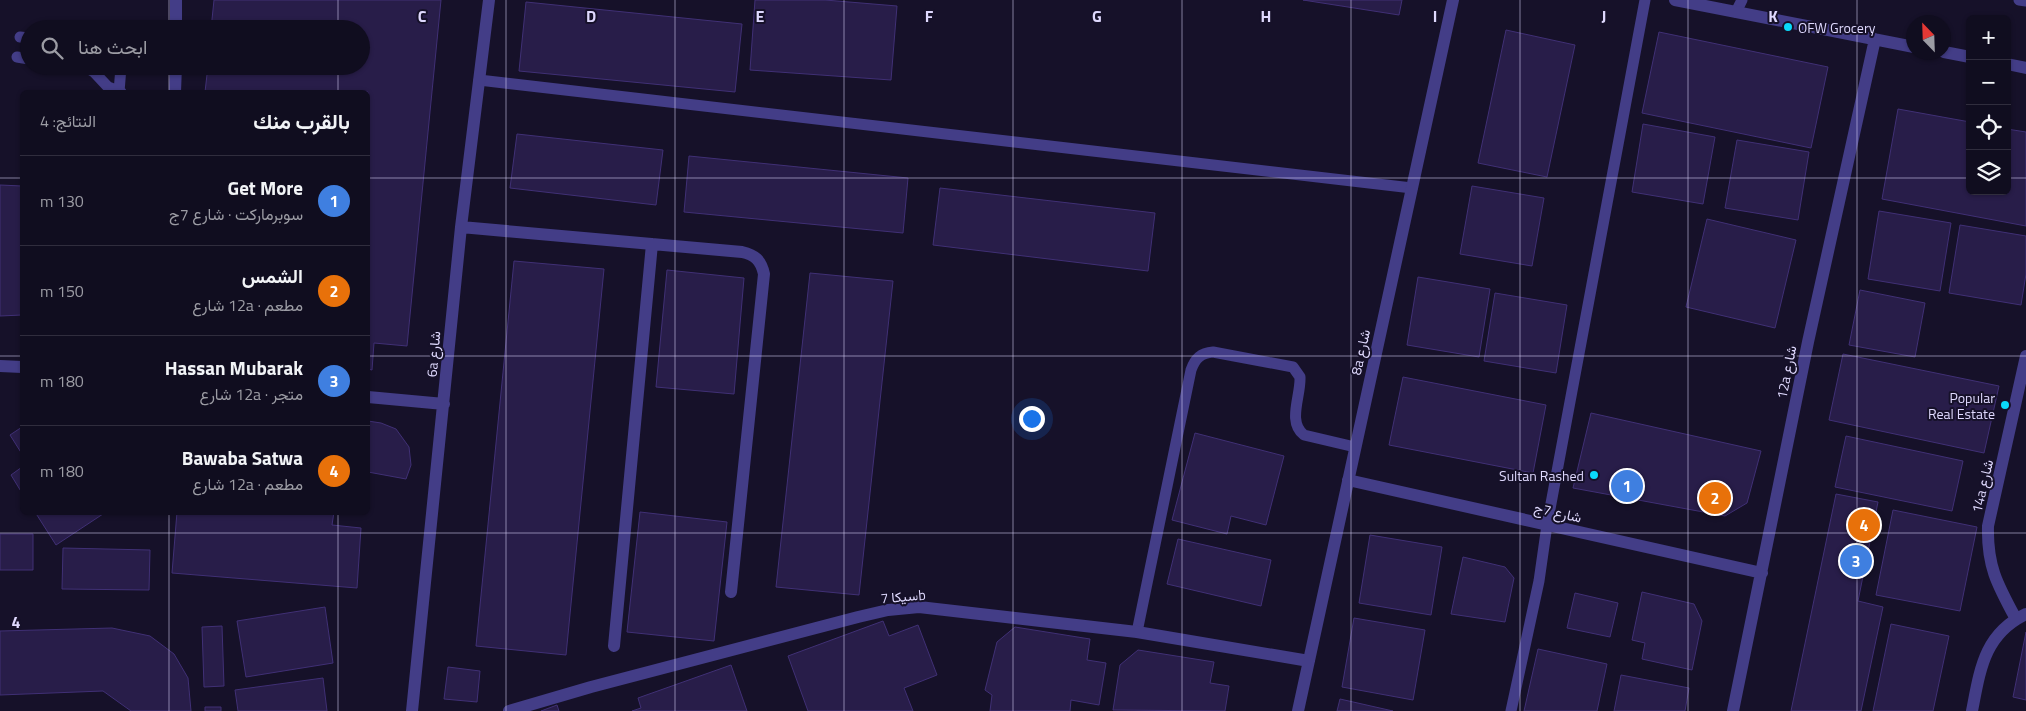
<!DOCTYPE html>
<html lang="ar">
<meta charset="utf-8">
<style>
body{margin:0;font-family:"Titillium Web",Vazirmatn,sans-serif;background:#191628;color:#f1f3f6;direction:rtl}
.controls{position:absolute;right:15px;top:15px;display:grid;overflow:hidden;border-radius:8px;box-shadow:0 1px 4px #0004}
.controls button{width:45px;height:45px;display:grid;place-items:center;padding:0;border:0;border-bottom:1px solid #302d3d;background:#100d1f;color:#f1f3f6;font:25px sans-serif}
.compass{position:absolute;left:1906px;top:15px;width:45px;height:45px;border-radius:50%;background:#100d1f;box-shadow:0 1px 4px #0004;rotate:337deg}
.you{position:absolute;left:1031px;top:418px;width:18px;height:18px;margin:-12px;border:4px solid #fff;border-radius:50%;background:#1a73e8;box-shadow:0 0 0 8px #1a73e833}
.badge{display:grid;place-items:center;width:32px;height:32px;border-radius:50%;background:#0ad9fa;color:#fff;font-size:16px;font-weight:700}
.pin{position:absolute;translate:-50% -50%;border:2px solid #fff;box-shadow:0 1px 5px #0006}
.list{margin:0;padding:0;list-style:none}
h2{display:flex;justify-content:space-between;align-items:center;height:65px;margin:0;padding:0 20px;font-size:21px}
h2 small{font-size:16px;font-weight:400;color:#9c9ca4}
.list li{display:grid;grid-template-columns:32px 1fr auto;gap:15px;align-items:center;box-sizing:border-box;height:90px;padding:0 20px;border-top:1px solid #302d3d}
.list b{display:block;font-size:19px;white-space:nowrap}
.list p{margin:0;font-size:16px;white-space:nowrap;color:#9c9ca4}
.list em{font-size:16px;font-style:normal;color:#9c9ca4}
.icon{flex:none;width:28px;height:28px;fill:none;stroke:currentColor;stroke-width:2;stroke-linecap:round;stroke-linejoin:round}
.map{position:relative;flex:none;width:2026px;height:711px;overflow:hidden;direction:ltr}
.search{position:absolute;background:#100d1f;box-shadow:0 1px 4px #0004;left:20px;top:20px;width:350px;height:55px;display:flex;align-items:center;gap:12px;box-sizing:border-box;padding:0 18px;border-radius:28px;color:#9c9ca4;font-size:19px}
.panel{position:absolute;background:#100d1f;box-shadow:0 1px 4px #0004;left:20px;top:90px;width:350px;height:425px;border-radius:8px;direction:rtl}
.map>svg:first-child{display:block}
</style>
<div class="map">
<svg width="2026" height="711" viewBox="0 0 2026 711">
<rect width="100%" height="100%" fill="#161129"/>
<path fill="#281d49" stroke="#403075" d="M 214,0 L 441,0 L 407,346 L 374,343 L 372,370 L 368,369 L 368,92 L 205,92 L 208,66 L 361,66 L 361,29 L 211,29 Z
M 755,0 L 825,0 L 897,6 L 891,80 L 750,70 Z
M 1303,0 L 1402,0 L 1399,15 Z
M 526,2 L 742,24 L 735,92 L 519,71 Z
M 1506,30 L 1575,45 L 1547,177 L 1478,163 Z
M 1659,32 L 1828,67 L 1811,148 L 1642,113 Z
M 1898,109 L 1970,122 L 1970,191 L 2007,191 L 2007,129 L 2026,132 L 2026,226 L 1882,199 Z
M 1643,124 L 1715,137 L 1703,204 L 1632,192 Z
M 517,134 L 663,150 L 656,205 L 510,188 Z
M 1737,140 L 1809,152 L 1798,220 L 1725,208 Z
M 689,156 L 908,178 L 903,233 L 684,212 Z
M 0,185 L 22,186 L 22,315 L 0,316 Z
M 1472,186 L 1544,198 L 1532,266 L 1460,254 Z
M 940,188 L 1155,213 L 1148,271 L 933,245 Z
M 1879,211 L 1951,223 L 1940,291 L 1868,279 Z
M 1707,219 L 1796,240 L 1775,328 L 1686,307 Z
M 1960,225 L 2026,236 L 2026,274 L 2021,305 L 1949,293 Z
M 514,261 L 604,269 L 566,655 L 476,646 Z
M 667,270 L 744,278 L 734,394 L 656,387 Z
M 810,273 L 893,281 L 859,595 L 776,587 Z
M 1418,277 L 1490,289 L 1479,357 L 1407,345 Z
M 1860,290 L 1925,303 L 1915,357 L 1849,345 Z
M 1495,293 L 1567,305 L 1556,373 L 1484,361 Z
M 1843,354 L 1999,386 L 1984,453 L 1829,420 Z
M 1403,377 L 1546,405 L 1533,473 L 1389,445 Z
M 1591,413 L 1761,451 L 1747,503 L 1725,516 L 1573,488 Z
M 368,421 L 381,423 L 396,429 L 409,447 L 411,465 L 406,479 L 368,472 Z
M 22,427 L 22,454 L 10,435 Z
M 1195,433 L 1284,456 L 1266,525 L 1231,516 L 1227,534 L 1172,520 Z
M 1846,436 L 1963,461 L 1952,511 L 1835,487 Z
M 22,467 L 22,493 L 11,475 Z
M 1836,494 L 1878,502 L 1858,601 L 1883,607 L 1861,711 L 1791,711 Z
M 1893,510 L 1977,527 L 1960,611 L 1876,595 Z
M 35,512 L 106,512 L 56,545 Z
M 177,512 L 334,512 L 332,525 L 361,528 L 357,588 L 172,573 Z
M 640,512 L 727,522 L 714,641 L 627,632 Z
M 0,534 L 33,534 L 33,570 L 0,570 Z
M 1370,535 L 1442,547 L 1431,615 L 1359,603 Z
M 1178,539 L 1271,560 L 1261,606 L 1167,584 Z
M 63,548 L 150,550 L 149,590 L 62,589 Z
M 1463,557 L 1505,567 L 1514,578 L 1505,622 L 1451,614 Z
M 1642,592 L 1694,604 L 1702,621 L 1692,670 L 1642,659 L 1645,643 L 1632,640 Z
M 1575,593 L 1618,603 L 1610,637 L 1567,628 Z
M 325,607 L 333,663 L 246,677 L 237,621 Z
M 1354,618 L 1425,630 L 1413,700 L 1342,687 Z
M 883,621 L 889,636 L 918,625 L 937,675 L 904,688 L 913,711 L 808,711 L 788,656 Z
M 1891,624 L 1949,636 L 1933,711 L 1873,711 Z
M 222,626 L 224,686 L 204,687 L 202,627 Z
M 1015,627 L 1090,639 L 1087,660 L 1106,663 L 1099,705 L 1071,700 L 1070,711 L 990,711 L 992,695 L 985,690 L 997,642 Z
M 112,628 L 150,636 L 174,654 L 188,678 L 191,711 L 131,711 L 103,691 L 0,695 L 0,631 Z
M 2026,632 L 2026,700 L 2013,697 Z
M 1538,649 L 1607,664 L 1597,711 L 1524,711 Z
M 1138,650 L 1214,662 L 1210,683 L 1229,686 L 1225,711 L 1113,710 L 1120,665 Z
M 731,665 L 747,711 L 632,711 L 641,708 L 638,698 Z
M 448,667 L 480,671 L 477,702 L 444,699 Z
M 1621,675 L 1689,688 L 1685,711 L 1614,711 Z
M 323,678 L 327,711 L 238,711 L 235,690 Z
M 1340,699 L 1393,711 L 1337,711 Z
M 557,705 L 559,711 L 541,711 Z
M 205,707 L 221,707 L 221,711 L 205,711 Z"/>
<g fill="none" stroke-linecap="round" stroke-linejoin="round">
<path stroke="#433d87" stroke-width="11" d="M 2019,0 L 2026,1
M 1736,12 L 1742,0
M 20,37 L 29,38
M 17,57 L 29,59
M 84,66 L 94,72 L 108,87 L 121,92
M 117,66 L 130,68 L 148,66
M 479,80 L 1412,188
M 119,92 L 121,67
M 1137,632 L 1191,370 C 1195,358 1201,353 1213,352 L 1293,367 L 1300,377 C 1301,396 1287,422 1304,435 L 1355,447
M 1511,711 L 1539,581 L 1547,525 L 1645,0"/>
<path stroke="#433d87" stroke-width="12" d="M 176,0 L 176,29
M 1675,0 L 1914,47
M 1944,52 L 1970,57
M 2007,64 L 2026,68
M 175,92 L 176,66
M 461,227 L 742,252 C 755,255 761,260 764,274 L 731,592
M 0,366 L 22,367
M 368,397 L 444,404
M 1348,480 L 1762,573
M 2016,619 C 1997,584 1987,566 1988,526 L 2026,356
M 614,646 L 652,244
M 412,711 L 461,227 L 489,0
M 509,711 L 591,687 L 858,617 L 888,610 L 919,607 L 1137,632 L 1309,661
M 1298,711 L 1453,0
M 1733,711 L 1808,342 L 1875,39
M 1972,711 C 1980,670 1984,634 2026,614"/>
</g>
<path fill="none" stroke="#dfd9fe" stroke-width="1" stroke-opacity="0.55" d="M 169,0 L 169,29M 338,0 L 338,29M 506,0 L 506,711M 675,0 L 675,711M 844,0 L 844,711M 1013,0 L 1013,711M 1182,0 L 1182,711M 1351,0 L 1351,711M 1520,0 L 1520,711M 1688,0 L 1688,711M 1857,0 L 1857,711M 169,66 L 169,92M 338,66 L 338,92M 0,178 L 22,178M 368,178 L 1970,178M 2007,178 L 2026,178M 0,356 L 22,356M 368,356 L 2026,356M 169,512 L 169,711M 338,512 L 338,711M 0,533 L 2026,533"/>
<g fill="#0ad9fa" stroke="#161129" stroke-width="2">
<circle cx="1788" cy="27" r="5"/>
<circle cx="2005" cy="405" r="5"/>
<circle cx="1594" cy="475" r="5"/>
</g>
<g text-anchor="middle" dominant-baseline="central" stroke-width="4" stroke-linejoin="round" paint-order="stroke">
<g font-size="14" fill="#dfd9fe" stroke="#161129" text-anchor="end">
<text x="1798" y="27" text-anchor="start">OFW Grocery</text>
<text x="1995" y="397">Popular<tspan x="1995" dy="16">Real Estate</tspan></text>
<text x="1584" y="475">Sultan Rashed</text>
</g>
<g font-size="14" fill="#dfd9fe" stroke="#161129">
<text transform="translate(1360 352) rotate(-78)">8a شارع</text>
<text transform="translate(433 354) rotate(-85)">6a شارع</text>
<text transform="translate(1786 372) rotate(-79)">12a شارع</text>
<text transform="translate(1982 486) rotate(-77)">14a شارع</text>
<text transform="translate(1558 512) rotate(13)">شارع 7ج</text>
<text transform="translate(903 596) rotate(-5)">سيكا 7b</text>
</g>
</g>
<g font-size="16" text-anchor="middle" font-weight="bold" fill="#dfd9fe" stroke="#161129" stroke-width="4" stroke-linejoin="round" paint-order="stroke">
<text x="422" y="22">C</text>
<text x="591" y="22">D</text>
<text x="760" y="22">E</text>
<text x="929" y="22">F</text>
<text x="1097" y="22">G</text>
<text x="1266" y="22">H</text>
<text x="1435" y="22">I</text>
<text x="1604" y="22">J</text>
<text x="1773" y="22">K</text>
<text x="16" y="628">4</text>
</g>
</svg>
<div class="controls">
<button>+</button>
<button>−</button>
<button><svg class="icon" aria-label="locate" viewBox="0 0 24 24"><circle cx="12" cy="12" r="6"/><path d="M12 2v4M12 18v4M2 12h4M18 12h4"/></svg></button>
<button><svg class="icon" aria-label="layers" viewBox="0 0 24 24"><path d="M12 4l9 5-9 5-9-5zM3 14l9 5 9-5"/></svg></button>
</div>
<svg class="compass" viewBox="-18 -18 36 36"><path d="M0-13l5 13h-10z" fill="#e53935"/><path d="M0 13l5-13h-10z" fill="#9c9ca4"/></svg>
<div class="you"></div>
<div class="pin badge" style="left:1627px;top:486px;background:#3f7fe0">1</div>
<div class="pin badge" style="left:1715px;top:498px;background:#e8710a">2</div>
<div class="pin badge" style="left:1856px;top:561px;background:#3f7fe0">3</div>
<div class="pin badge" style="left:1864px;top:525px;background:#e8710a">4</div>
<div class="search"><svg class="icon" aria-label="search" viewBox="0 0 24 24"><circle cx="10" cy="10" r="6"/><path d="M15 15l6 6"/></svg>ابحث هنا</div>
<section class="panel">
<h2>بالقرب منك<small>النتائج: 4</small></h2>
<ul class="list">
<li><span class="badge" style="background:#3f7fe0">1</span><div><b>Get More</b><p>سوبرماركت · شارع 7ج</p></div><em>130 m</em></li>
<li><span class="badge" style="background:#e8710a">2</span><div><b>الشمس</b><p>مطعم · 12a شارع</p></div><em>150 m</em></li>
<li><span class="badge" style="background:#3f7fe0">3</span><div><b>Hassan Mubarak</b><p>متجر · 12a شارع</p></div><em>180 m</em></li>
<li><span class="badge" style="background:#e8710a">4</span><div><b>Bawaba Satwa</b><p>مطعم · 12a شارع</p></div><em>180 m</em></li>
</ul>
</section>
</div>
